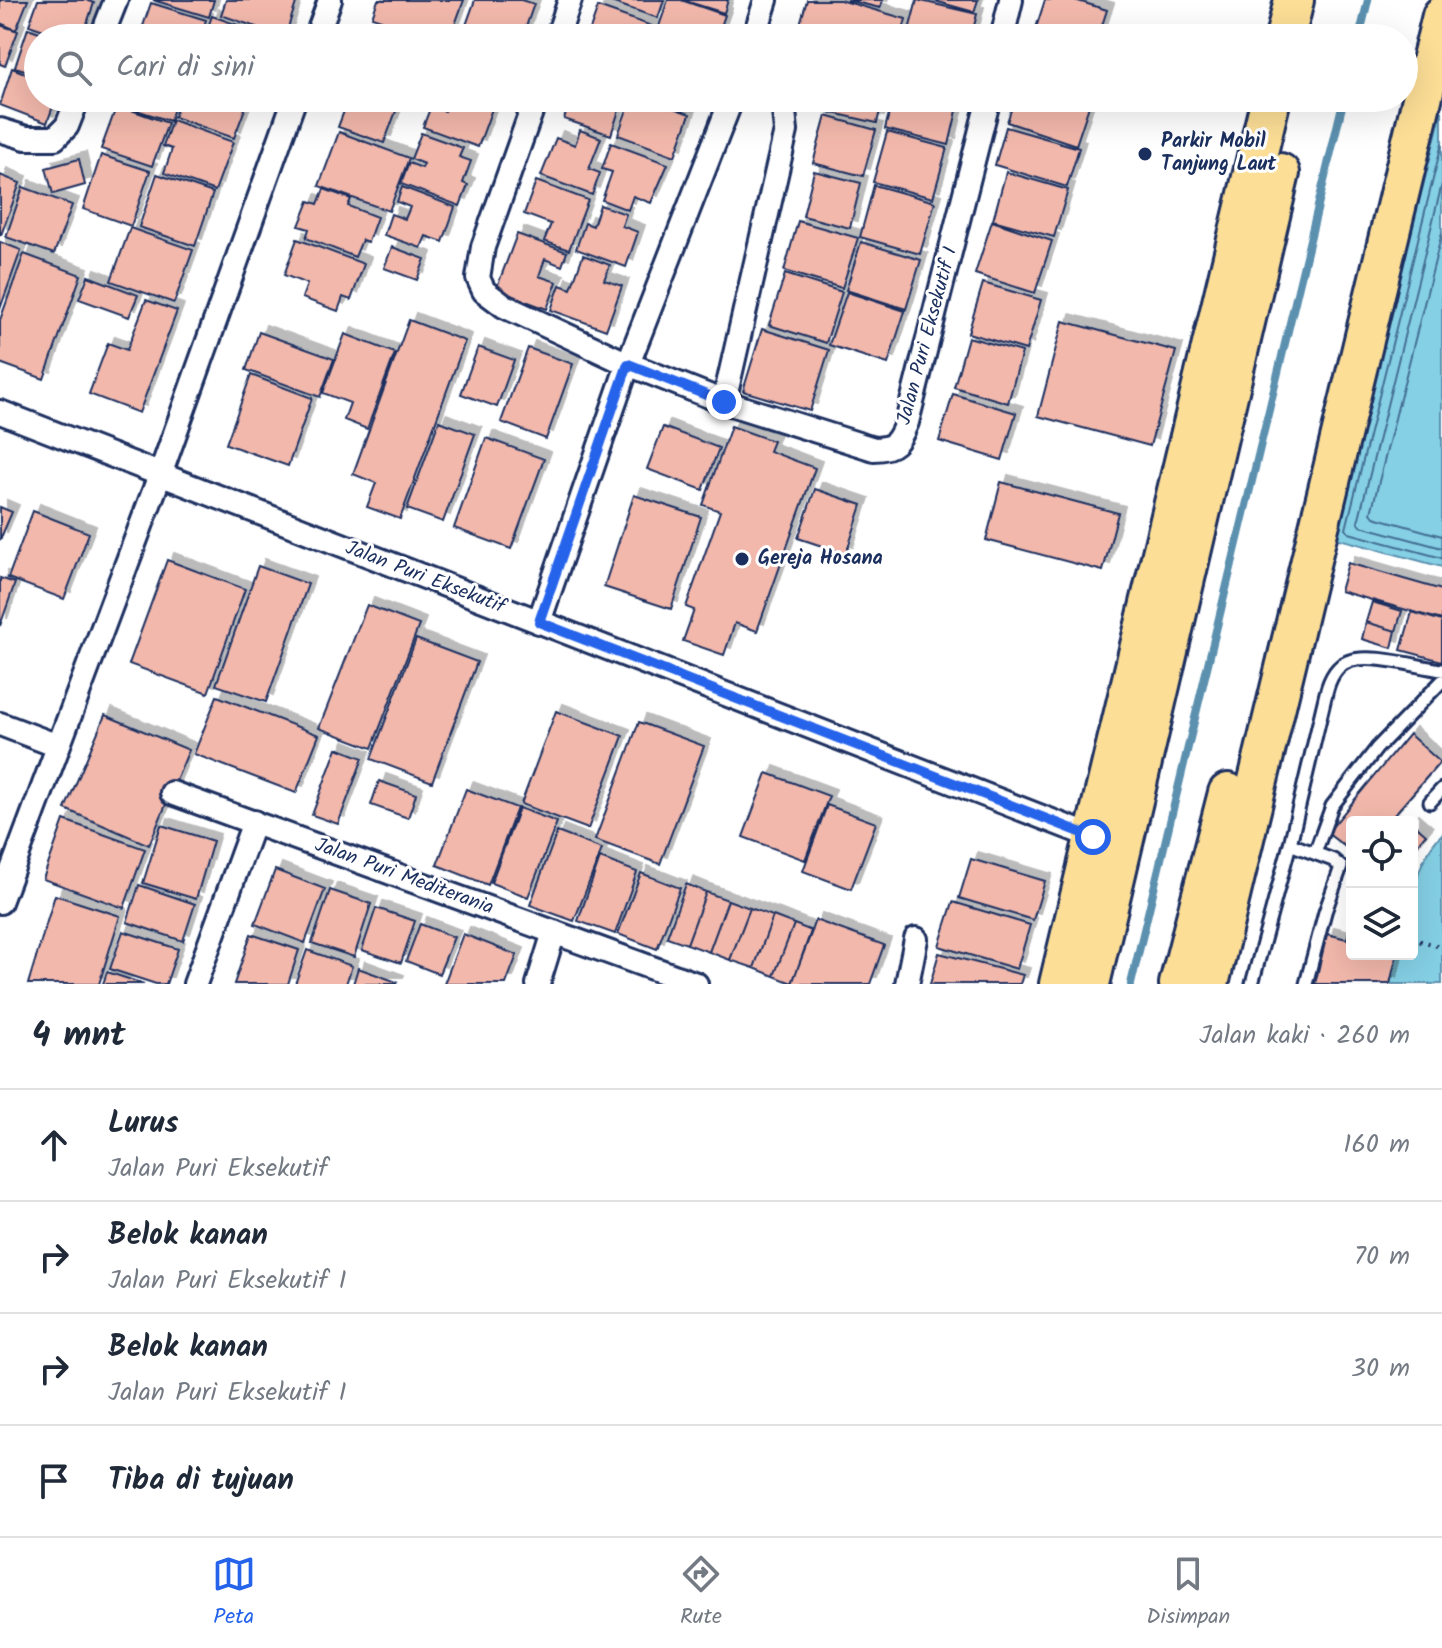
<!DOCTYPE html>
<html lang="id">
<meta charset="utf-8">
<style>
body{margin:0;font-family:Kalam,sans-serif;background:#f6f6f7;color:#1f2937}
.controls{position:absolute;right:24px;bottom:24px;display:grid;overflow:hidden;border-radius:8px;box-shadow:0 8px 32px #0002}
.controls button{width:72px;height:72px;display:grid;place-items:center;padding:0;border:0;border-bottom:2px solid #e0e1e3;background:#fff;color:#1f2937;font:40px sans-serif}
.stop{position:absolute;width:24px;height:24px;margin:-18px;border:6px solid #2563eb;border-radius:50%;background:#fff}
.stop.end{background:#2563eb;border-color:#fff;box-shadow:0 2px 8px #0008}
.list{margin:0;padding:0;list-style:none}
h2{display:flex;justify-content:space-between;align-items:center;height:104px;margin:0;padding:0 32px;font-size:34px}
h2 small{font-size:26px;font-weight:400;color:#747a83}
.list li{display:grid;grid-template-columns:52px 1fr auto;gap:24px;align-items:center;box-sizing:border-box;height:112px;padding:0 32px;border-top:2px solid #e0e1e3}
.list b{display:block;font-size:30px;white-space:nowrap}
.list p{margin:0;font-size:26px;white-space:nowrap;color:#747a83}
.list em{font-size:26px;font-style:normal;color:#747a83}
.icon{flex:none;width:44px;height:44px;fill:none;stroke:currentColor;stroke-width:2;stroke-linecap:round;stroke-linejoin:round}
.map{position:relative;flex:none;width:1442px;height:984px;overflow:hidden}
.search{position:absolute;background:#fff;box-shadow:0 8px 32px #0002;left:24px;right:24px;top:24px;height:88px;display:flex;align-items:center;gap:20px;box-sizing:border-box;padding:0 28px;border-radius:44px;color:#747a83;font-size:30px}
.sheet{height:552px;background:#fff}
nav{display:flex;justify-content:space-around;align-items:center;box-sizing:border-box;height:112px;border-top:2px solid #e0e1e3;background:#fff;font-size:22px;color:#747a83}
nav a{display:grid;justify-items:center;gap:4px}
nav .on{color:#2563eb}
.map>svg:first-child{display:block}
</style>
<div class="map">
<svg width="1442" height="984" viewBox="0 0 1442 984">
<defs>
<filter id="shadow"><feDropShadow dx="7" dy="-7" stdDeviation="0" flood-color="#0004"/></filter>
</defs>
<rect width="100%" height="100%" fill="#fff"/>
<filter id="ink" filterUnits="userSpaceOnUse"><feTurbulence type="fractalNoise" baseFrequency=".0125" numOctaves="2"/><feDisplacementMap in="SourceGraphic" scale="16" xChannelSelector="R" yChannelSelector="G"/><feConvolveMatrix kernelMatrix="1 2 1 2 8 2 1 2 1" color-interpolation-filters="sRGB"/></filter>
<g filter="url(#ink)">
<path fill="#85d0e5" stroke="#5b90af" stroke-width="2" d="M 1442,111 L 1442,567 L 1336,538 L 1344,497 Z
M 1442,834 L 1442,984 L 1390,984 L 1397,954 L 1412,954 C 1412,911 1409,867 1442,834 Z"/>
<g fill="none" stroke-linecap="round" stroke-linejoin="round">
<path stroke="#456f94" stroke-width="2" d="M 1442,143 L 1346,529 L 1349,533 L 1442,558
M 1442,184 L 1358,522 L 1361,526 L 1442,548
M 1442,233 L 1371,513 L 1374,517 L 1442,536"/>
<path stroke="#5b90af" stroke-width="8" d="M 1359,38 L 1368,0
M 1131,984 L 1344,98"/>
</g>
<path fill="#f2b8ac" stroke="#1b2f5e" stroke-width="2" filter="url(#shadow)" d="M 0,0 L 28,0 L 16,30 L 0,23 Z
M 38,0 L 86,0 L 94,3 L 82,38 L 67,38 L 29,25 Z
M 153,0 L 214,0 L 209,17 Z
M 226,0 L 297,0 L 285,37 L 221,15 Z
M 378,0 L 464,0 L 450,38 L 434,38 L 372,17 Z
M 475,0 L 521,0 L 534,4 L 522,38 L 495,38 L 465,28 Z
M 611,0 L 664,0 L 658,18 L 611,2 Z
M 668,0 L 681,0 L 725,15 L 717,38 L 655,38 Z
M 682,0 L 728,0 L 724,13 Z
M 807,0 L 840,0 L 906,19 L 901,38 L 796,38 Z
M 847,0 L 883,0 L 880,8 Z
M 917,0 L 977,14 L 971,38 L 907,38 Z
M 931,0 L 978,0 L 974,12 Z
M 1045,0 L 1075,0 L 1107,10 L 1098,38 L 1060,38 L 1035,31 Z
M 151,3 L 206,20 L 200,38 L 181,38 L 143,26 Z
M 598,7 L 652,26 L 648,38 L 587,38 Z
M 212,16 L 272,37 L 272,38 L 204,38 Z
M 372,23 L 413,38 L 366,38 Z
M 0,25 L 18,31 L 5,66 L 0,64 Z
M 463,27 L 493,38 L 460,38 Z
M 28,28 L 56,38 L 38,38 L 38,74 L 15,67 Z
M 145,29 L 170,38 L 142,38 Z
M 12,68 L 38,78 L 38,98 L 56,98 L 47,123 L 0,105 Z
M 120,98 L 177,98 L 170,121 L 118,104 Z
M 181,98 L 249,98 L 234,138 L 174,117 Z
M 349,98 L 401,98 L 384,143 L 338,127 Z
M 433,98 L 496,98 L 478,147 L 423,127 L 431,106 L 445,111 L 448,105 Z
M 571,98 L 623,98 L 611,135 L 564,119 Z
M 631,98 L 646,98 L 690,114 L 675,156 L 618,135 Z
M 661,98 L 696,98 L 692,109 Z
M 810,98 L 883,98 L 877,123 L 811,108 Z
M 893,98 L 943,98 L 959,102 L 949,145 L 885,129 Z
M 1015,98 L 1064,98 L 1089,106 L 1076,145 L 1007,122 Z
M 117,105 L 168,123 L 152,166 L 101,149 Z
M 826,116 L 876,130 L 863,176 L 813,163 Z
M 172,120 L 233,142 L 215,191 L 164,173 L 172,149 L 163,146 Z
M 1006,127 L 1079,148 L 1067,187 L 995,165 Z
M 580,130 L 601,138 L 589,169 L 600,173 L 592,195 L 541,176 L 556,138 L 575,145 Z
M 339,132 L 409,158 L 389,211 L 319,186 Z
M 887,132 L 947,148 L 933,198 L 873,182 Z
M 421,133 L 463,148 L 459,157 L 471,161 L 463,183 L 468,185 L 460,206 L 401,184 L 409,163 L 422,168 L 424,164 L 411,159 Z
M 611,143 L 668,164 L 651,203 L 633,196 L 628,210 L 602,200 L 612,172 L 602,169 Z
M 101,155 L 150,171 L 131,226 L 83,209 Z
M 79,159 L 85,185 L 53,194 L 46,168 Z
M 814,171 L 861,183 L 850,228 L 803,216 Z
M 1006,172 L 1068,190 L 1054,237 L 993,220 Z
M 157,174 L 213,193 L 195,246 L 139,227 Z
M 0,175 L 20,183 L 1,235 L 0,235 Z
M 536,181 L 588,200 L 569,250 L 544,241 L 551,224 L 524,214 Z
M 874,185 L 935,202 L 920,254 L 860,237 Z
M 23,187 L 72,205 L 54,254 L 6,237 Z
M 402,187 L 455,207 L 443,242 L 426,236 L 421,248 L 384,235 L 391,214 L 405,219 L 410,207 L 397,202 Z
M 324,189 L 351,199 L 348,206 L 377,217 L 368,242 L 362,240 L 355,257 L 306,238 L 309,229 L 299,226 L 309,201 L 318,204 Z
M 600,205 L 626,214 L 622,226 L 638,232 L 626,267 L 576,249 L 585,223 L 593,226 Z
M 798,221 L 858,238 L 842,288 L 784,271 Z
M 992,221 L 1052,241 L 1035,293 L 975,274 Z
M 130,228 L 193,250 L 174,303 L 111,281 Z
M 517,234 L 567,252 L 562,266 L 545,259 L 539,276 L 557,282 L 547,309 L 496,290 Z
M 297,239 L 364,264 L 351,300 L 343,297 L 338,311 L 302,298 L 307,284 L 284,275 Z
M 0,242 L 21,250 L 0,309 Z
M 861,242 L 921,260 L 906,309 L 846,290 Z
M 392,247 L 425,259 L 417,280 L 384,268 Z
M 24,254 L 81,275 L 44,379 L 0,363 L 0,320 Z
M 583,255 L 610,265 L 604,280 L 622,286 L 606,330 L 551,310 L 560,285 L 571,289 Z
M 785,274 L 842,292 L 826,343 L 769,325 Z
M 88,276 L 138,295 L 129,317 L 79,299 Z
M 983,283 L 1041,300 L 1026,350 L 968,333 Z
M 847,292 L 905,311 L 888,364 L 829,345 Z
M 146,300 L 177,311 L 139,413 L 89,394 L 108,343 L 127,350 Z
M 409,320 L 465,341 L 400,519 L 367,507 L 376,483 L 353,474 Z
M 1063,321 L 1176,351 L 1150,446 L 1038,416 Z
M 762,329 L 829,350 L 810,411 L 743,391 Z
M 259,332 L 334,359 L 320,397 L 246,370 Z
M 345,334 L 395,353 L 367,429 L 344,420 L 350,403 L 323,393 Z
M 968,337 L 1022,352 L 1008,403 L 954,387 Z
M 478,347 L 514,360 L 497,407 L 461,394 Z
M 528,348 L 573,364 L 546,439 L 501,422 Z
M 251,375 L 312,398 L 288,466 L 226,444 Z
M 953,394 L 1016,413 L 1002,460 L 939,441 Z
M 439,421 L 475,434 L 443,522 L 407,509 Z
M 731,426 L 773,441 L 769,451 L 815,468 L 757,631 L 735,623 L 724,655 L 683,641 L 694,610 L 686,607 L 720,511 L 703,505 Z
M 663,427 L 719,448 L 703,490 L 647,469 Z
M 486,438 L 544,459 L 511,549 L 454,528 Z
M 1001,482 L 1118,513 L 1103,571 L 986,540 Z
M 815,489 L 862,505 L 846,554 L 798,538 Z
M 634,495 L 701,517 L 671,609 L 604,587 Z
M 0,507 L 12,512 L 0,540 Z
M 33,511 L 89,533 L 64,599 L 8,578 Z
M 167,560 L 245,589 L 208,693 L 129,664 Z
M 1348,563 L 1442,590 L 1442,620 L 1340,591 Z
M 258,566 L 308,584 L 266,702 L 216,685 Z
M 0,578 L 15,583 L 0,626 Z
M 1372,602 L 1402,611 L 1396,631 L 1366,622 Z
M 367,605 L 419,625 L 372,748 L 319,728 Z
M 1412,612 L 1442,621 L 1442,661 L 1401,650 Z
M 1366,622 L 1396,631 L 1392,648 L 1362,639 Z
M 416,639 L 477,662 L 432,782 L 371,759 Z
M 217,696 L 319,735 L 296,793 L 194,754 Z
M 556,711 L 623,736 L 588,829 L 521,804 Z
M 105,715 L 189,750 L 149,845 L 65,809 Z
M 639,722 L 704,746 L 660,864 L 595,840 Z
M 1409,734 L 1440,762 L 1388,822 L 1352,822 L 1352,852 L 1327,833 Z
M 337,748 L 363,758 L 338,824 L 312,815 Z
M 767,773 L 829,796 L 805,860 L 743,837 Z
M 379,781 L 416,794 L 408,818 L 371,805 Z
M 466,789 L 517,808 L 488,885 L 437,865 Z
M 827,805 L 876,823 L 851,889 L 803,871 Z
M 519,808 L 557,822 L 528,897 L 491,883 Z
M 64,820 L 145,849 L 124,908 L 43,879 Z
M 1412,822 L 1426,834 L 1412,851 Z
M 161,825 L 213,841 L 196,899 L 143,883 Z
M 557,832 L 602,849 L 574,921 L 530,905 Z
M 600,858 L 637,872 L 615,934 L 578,921 Z
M 971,859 L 1045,881 L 1033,920 L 959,898 Z
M 275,870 L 325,889 L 305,943 L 255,924 Z
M 641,873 L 680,888 L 657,949 L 618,934 Z
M 686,884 L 706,892 L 687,944 L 667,937 Z
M 139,885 L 195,904 L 183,941 L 127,922 Z
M 330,890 L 371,904 L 354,957 L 312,943 Z
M 706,892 L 728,900 L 709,952 L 687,944 Z
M 55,895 L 120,916 L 99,984 L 28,984 Z
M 728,900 L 750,908 L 730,960 L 709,952 Z
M 953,902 L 1030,925 L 1017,969 L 939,946 Z
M 376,908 L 415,921 L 401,963 L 362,950 Z
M 750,908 L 773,916 L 754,968 L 730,960 Z
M 773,916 L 794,924 L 774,976 L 754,968 Z
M 815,920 L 884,945 L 870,984 L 792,984 Z
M 420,924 L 454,937 L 439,974 L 406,961 Z
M 794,924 L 812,931 L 792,983 L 774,976 Z
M 1350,926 L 1352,954 L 1397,954 L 1390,984 L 1315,984 L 1327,934 L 1347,939 Z
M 123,931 L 178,949 L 166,984 L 156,984 L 110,969 Z
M 251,934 L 299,950 L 288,984 L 234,984 Z
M 463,934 L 517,955 L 506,984 L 444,984 Z
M 307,950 L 352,966 L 346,984 L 295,984 Z
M 939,953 L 1023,975 L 1020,984 L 930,984 Z
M 358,968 L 397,982 L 396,984 L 353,984 Z
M 107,972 L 144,984 L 103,984 Z"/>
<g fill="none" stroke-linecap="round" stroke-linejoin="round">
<defs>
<path id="lane" d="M 1430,802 L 1442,789
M 1290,844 L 1326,693 C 1329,681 1335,667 1347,662 C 1368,652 1419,667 1442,670
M 1315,853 L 1332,806 L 1377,748 L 1442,681
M 1252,984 L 1290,844 L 1333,860 L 1341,867 L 1325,912 L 1306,984"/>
<path id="street" d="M 101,38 L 116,0
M 316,38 L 330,0
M 557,38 L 570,0
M 754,38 L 766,0
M 1002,38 L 1011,0
M 536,98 L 483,247 L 478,278 L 484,291 L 504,306 L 628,364 L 724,402 L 874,449 C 896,449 899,440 907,422 L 989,98
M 0,130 L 26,138 L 55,138 L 67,126 L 78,98
M 724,402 L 786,131 L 784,111 L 778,98
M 0,412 L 1093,837
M 539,622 L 628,364 L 732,98
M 0,724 L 58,746
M 172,793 L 696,984
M 0,902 L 160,475 L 295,98
M 195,984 L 254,822
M 538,984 L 554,932
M 907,984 L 916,939"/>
<path id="highway" d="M 1285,38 L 1294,0
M 1059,984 L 1271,98
M 1090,984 L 1280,173
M 1179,984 L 1228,793
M 1209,984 L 1442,16"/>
</defs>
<use href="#lane" stroke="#1b2f5e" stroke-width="17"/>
<use href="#street" stroke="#1b2f5e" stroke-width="28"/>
<use href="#highway" stroke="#1b2f5e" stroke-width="44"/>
<path stroke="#1b2f5e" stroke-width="5" stroke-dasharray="2 6" stroke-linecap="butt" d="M 1412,939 L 1442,947"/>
<use href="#lane" stroke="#fff" stroke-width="11"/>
<use href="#street" stroke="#fff" stroke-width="22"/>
<use href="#highway" stroke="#fcde96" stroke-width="38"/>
</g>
</g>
<g fill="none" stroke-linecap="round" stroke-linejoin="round" filter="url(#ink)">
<path stroke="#2563eb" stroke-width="10" d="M 724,402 L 628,364 L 539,622 L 1093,837"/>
</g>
<g fill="#1b2f5e" stroke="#fff" stroke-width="3">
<circle cx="1145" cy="154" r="8"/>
<circle cx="742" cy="559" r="8"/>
</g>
<g text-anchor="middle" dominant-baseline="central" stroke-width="6" stroke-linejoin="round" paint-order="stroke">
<g font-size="20" font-weight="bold" fill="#1b2f5e" stroke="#fff" text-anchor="start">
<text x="1161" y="142">Parkir Mobil<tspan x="1161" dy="23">Tanjung Laut</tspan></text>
<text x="758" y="559">Gereja Hosana</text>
</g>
<g font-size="20" fill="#1b2f5e" stroke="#fff">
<text transform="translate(928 336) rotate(-75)">Jalan Puri Eksekutif I</text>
<text transform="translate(425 578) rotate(21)">Jalan Puri Eksekutif</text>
<text transform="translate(404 877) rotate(20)">Jalan Puri Mediterania</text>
</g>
</g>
</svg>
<div class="controls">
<button><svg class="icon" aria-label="locate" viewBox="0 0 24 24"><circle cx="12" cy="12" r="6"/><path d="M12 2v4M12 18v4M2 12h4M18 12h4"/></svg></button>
<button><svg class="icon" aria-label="layers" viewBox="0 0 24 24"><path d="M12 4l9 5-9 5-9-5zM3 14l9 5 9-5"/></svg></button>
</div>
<div class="stop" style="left:1093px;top:837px"></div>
<div class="stop end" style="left:724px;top:402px"></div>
<div class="search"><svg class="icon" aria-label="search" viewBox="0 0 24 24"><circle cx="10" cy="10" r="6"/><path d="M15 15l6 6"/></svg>Cari di sini</div>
</div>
<section class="sheet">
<h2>4 mnt<small>Jalan kaki · 260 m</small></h2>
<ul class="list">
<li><svg class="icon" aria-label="ahead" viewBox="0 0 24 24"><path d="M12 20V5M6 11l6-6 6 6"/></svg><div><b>Lurus</b><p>Jalan Puri Eksekutif</p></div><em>160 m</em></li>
<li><svg class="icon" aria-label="right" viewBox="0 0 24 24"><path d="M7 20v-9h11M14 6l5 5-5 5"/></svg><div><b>Belok kanan</b><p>Jalan Puri Eksekutif I</p></div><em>70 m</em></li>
<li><svg class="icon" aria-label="right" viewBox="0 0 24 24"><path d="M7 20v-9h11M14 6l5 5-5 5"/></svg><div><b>Belok kanan</b><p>Jalan Puri Eksekutif I</p></div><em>30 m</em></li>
<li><svg class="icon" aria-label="arrive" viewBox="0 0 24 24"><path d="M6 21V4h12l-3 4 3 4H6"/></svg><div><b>Tiba di tujuan</b></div></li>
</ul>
</section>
<nav>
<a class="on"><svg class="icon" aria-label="map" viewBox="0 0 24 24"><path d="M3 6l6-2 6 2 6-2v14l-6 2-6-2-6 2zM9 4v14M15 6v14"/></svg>Peta</a>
<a><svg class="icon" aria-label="directions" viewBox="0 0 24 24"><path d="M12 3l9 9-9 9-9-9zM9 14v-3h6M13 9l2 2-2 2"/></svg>Rute</a>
<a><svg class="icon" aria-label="saved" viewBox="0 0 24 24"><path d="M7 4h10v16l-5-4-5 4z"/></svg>Disimpan</a>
</nav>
